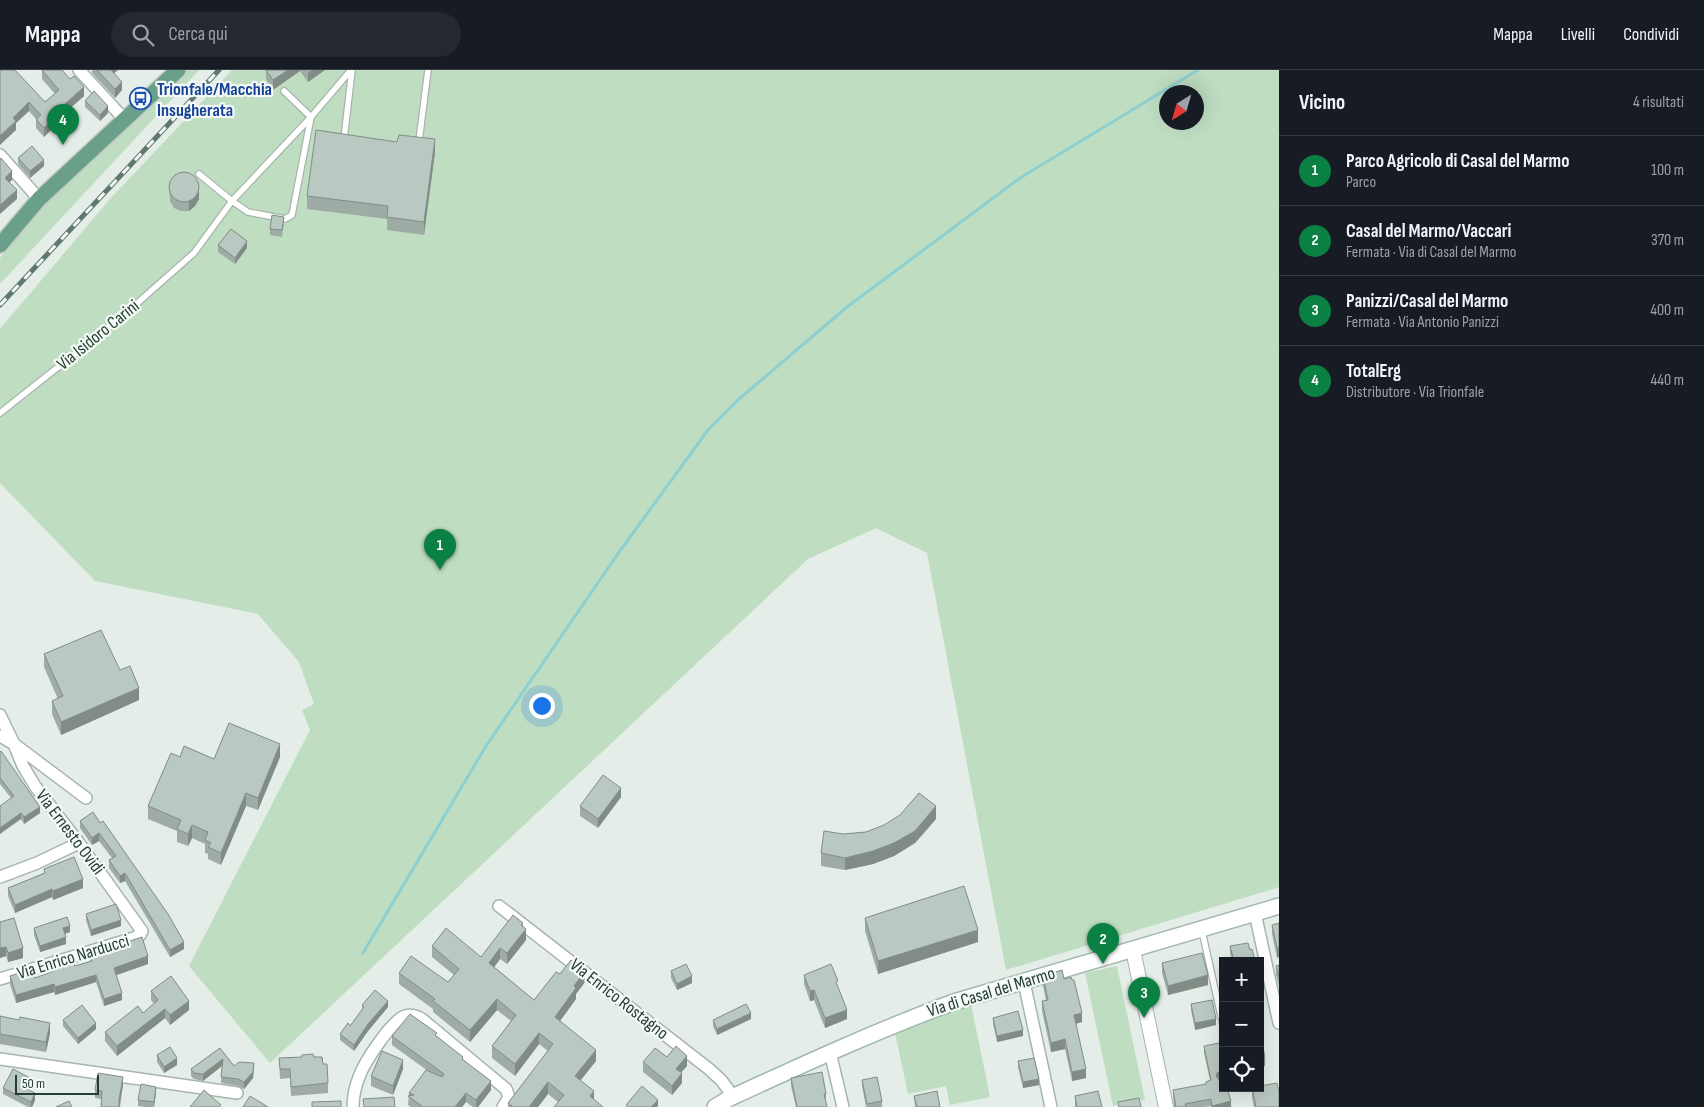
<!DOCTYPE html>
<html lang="it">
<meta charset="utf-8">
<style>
body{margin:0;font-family:"Sofia Sans Condensed",sans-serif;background:#242831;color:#f1f3f6}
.controls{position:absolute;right:15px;bottom:15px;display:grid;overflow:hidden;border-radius:0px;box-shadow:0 5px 20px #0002}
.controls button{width:45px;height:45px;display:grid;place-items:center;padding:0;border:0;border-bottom:1px solid #363941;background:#171b24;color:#f1f3f6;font:25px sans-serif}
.compass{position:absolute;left:1159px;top:15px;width:45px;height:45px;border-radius:50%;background:#171b24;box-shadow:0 5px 20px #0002;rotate:217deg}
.scale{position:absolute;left:15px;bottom:12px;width:84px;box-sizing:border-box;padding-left:5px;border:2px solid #243e33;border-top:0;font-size:14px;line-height:18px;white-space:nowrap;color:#243e33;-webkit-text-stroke:4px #f4f9f6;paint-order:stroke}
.you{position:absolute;left:541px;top:635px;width:18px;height:18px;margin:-12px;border:4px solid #fff;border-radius:50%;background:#1a73e8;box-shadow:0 0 0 8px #1a73e833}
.badge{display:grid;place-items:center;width:32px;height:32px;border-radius:50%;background:#0b8043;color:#fff;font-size:16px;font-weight:700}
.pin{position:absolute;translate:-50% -41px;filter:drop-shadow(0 1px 2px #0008)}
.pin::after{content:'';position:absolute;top:26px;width:18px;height:15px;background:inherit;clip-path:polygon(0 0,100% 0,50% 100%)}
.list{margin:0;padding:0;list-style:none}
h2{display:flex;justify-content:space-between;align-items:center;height:65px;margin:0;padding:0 20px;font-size:21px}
h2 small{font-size:16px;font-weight:400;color:#9ea1a6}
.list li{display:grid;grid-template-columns:32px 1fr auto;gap:15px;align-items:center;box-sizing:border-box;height:70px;padding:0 20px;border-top:1px solid #363941}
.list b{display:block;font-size:19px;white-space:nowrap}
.list p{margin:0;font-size:16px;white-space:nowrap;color:#9ea1a6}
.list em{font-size:16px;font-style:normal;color:#9ea1a6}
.icon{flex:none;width:28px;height:28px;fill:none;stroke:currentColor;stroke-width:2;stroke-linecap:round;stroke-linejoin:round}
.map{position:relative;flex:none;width:1279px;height:1037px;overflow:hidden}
header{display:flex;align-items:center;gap:30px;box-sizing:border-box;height:70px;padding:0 25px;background:#171b24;border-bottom:1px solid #363941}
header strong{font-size:24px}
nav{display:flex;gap:28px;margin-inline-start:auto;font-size:18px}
.search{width:350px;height:45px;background:#242831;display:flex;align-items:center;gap:12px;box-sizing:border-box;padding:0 18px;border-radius:28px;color:#9ea1a6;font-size:19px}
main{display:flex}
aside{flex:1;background:#171b24}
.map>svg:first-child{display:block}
</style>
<header>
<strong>Mappa</strong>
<div class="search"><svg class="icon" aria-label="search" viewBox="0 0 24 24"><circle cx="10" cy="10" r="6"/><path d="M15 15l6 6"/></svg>Cerca qui</div>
<nav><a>Mappa</a><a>Livelli</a><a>Condividi</a></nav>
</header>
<main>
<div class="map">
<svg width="1279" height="1037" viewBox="0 0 1279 1037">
<rect width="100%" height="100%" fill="#e4ede7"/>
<path fill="#beddc1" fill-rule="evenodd" d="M 188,0 L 199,0 L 0,214 L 0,188 L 21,160 L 51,128 L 129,57 Z
M 232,0 L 1279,0 L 1279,817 L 1006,900 L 927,483 L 876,458 L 808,489 L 270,993 L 189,896 L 310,660 L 302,640 L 314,634 L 299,592 L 258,544 L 95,511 L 0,413 L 0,259 L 110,129 ZM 1166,22 L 1196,22 L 1196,52 L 1166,52 Z
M 1117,896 L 1145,1030 L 1113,1036 L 1085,903 Z
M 971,934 L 990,1027 L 950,1035 L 946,1016 L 908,1024 L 895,963 Z"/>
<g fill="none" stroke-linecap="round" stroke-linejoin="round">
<path stroke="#8ecfcf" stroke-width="3" d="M 363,883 L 486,676 L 617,485 L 708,360 L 739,329 L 847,237 L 1020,108 L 1198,0"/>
<defs>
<path id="service" d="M 344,69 L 352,0
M 419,71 L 428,0
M 199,104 L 232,131 L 248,142 L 285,149 L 292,145 L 311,47 L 284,21
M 0,343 L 125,244 L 194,183 L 232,131 L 311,47 L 351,0
M 1202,861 L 1223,955"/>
<path id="minor" d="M 79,0 L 125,50
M 0,85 L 39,129
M 0,645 L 14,674 L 86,728
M 0,666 L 14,674 L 23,696 L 35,716 L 79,773 L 142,861 L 140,865 L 134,868 L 0,909
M 0,807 L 37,793 L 79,773
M 499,836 L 709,999 L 721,1010 L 733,1026
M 1255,843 L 1279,953
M 1024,912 L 1051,1037
M 830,982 L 843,1037
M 0,989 L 237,1023
M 353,1037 C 353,1026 355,1017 359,1007 C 364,993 391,951 405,946 C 411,944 418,946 423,950 L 506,1019 L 509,1027 L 503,1037"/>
<path id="tertiary" d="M 1133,880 L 1166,1037"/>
<path id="secondary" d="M 715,1037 L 730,1028 C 804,994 878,960 954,932 L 1279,836"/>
<path id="primary" d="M 0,175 L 39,129 L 178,0"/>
</defs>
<use href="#service" stroke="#a7b5ad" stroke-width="8"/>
<use href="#minor" stroke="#a7b5ad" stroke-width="14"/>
<use href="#tertiary" stroke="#a7b5ad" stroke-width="16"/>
<use href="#secondary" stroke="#a2b8ad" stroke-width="18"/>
<use href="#primary" stroke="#c2c9c6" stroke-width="18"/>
<use href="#service" stroke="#fff" stroke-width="5.5"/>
<use href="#minor" stroke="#fff" stroke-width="11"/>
<use href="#tertiary" stroke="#fff" stroke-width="14"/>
<use href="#secondary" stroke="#fff" stroke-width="15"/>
<use href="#primary" stroke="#6aa08a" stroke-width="15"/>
<defs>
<path id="rail" d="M 0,235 L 219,0"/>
</defs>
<use href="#rail" stroke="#5f796e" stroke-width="5"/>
<use href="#rail" stroke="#f4f9f6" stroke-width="3" stroke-dasharray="9" stroke-linecap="butt"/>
</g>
<path fill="#9faca5" d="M 0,0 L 45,32 L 55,24 L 42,9 L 42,0 L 84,26 L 59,48 L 59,52 L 44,67 L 36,58 L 36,49 L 29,41 L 16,53 L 16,60 Z
M 92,0 L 118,0 L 114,3 L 122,20 L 115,28 L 92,3 Z
M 266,0 L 325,0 L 308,12 L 300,1 L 273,20 L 266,9 Z
M 85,31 L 108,43 L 100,51 L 85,37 Z
M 435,82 L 424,165 L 387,160 L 387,149 L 307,139 L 307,126 Z
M 18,88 L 44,96 L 30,108 L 18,94 Z
M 169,114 L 199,129 L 195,136 L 189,141 L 181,141 L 174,138 L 170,131 Z
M 284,154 L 282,167 L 270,165 L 270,159 Z
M 218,175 L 247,178 L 235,194 L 218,182 Z
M 44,584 L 120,600 L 139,630 L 61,665 L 52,644 L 52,631 L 58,629 L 44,597 Z
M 0,682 L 40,743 L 24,754 L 21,749 L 11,728 L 0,714 Z
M 180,687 L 214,689 L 280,687 L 258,740 L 246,736 L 221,795 L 208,789 L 208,784 L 205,783 L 205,774 L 192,768 L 188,776 L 177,772 L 177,761 L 148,749 L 148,736 Z
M 621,727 L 598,758 L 580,746 L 580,736 Z
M 93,742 L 184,879 L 170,887 L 125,811 L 120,813 L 109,798 L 109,790 L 112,788 L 99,771 L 92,775 L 80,758 L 80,751 Z
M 936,749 L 915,773 L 894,786 L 873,794 L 845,800 L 821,796 L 821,783 L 843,764 L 866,762 Z
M 44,799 L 83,818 L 53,830 L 52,827 L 15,843 L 8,826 L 8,818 L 44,803 Z
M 86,844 L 121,856 L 91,866 L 86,850 Z
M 865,848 L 978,872 L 878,904 L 865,861 Z
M 0,852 L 23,888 L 8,892 L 6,886 L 0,888 Z
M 1279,853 L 1277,888 L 1272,864 L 1272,855 Z
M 523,856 L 526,870 L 507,894 L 500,889 L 494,897 L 534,930 L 560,904 L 585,912 L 576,924 L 576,929 L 560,951 L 596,991 L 581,1010 L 558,1032 L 548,1024 L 538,1037 L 508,1037 L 508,1033 L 548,981 L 539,974 L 515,1006 L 492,988 L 492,976 L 511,951 L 497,940 L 470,972 L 433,942 L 433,939 L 399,914 L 399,903 L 448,912 L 454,905 L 432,887 L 432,876 L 481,887 Z
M 34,858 L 70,862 L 65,864 L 66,874 L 40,882 L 34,865 Z
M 121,874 L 148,894 L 116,905 L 122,930 L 104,936 L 96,912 L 55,925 L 54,922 L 16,933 L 10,914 L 10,906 L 35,908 L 52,902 L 52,896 L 75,896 L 90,892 L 90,886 L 121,876 Z
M 1230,876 L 1250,880 L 1255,891 L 1232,891 L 1230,883 Z
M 1162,893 L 1208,915 L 1168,925 L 1162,903 Z
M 1279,895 L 1279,916 L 1276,905 L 1276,896 Z
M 671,901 L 692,913 L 677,920 L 671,908 Z
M 804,905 L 838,917 L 847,949 L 825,958 L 814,930 L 810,931 L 804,914 Z
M 1043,906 L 1064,909 L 1082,952 L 1076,954 L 1086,1008 L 1072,1011 L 1065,979 L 1051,982 L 1042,941 L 1042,931 L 1046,931 L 1043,916 Z
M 151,921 L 189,940 L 170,955 L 165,948 L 117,986 L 105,971 L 105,962 L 143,943 L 154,934 L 151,930 Z
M 1191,934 L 1216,955 L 1195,960 L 1191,940 Z
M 362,935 L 388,937 L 368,961 L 354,981 L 340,970 L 340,964 L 350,956 L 362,940 Z
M 0,946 L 50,963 L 46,982 L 0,974 Z
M 993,948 L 1023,966 L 997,972 L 993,954 Z
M 751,949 L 717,965 L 713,956 L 713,950 Z
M 63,950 L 96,959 L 78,974 L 63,956 Z
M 392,966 L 437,966 L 463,989 L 491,1020 L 478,1037 L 473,1037 L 466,1032 L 462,1037 L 411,1037 L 408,1035 L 409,1023 L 428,1001 L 392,975 Z
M 1204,976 L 1223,990 L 1222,1006 L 1218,1009 L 1231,1037 L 1211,1037 L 1211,1036 L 1204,1037 L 1174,1037 L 1173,1026 L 1173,1020 L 1206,1015 L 1206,1012 L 1210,1010 L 1204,983 Z
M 220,978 L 234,996 L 254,999 L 253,1008 L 244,1019 L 238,1016 L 221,1013 L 222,996 L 203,1011 L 194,1009 L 191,1006 L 191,999 Z
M 157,985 L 177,995 L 164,1003 L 157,992 Z
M 302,987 L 314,987 L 323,994 L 328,1013 L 328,1023 L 291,1026 L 290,1008 L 280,1009 L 279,988 Z
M 667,987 L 687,996 L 681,1002 L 682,1013 L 672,1025 L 643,1002 L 643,992 Z
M 1018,991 L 1039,1015 L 1023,1018 L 1018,997 Z
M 403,999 L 393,1025 L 371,1016 L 371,1006 Z
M 791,1008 L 826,1024 L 826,1032 L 827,1037 L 796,1037 L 791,1016 Z
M 862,1010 L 882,1031 L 882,1037 L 866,1037 L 862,1016 Z
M 32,1015 L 29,1020 L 35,1030 L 32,1037 L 28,1037 L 3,1024 L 3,1018 Z
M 123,1015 L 120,1037 L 101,1037 L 101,1029 L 95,1028 L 95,1020 Z
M 1252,1018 L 1279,1037 L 1254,1037 L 1252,1027 Z
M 156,1023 L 154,1037 L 145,1037 L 138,1036 L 138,1030 Z
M 914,1026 L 940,1037 L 915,1037 Z
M 1075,1026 L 1102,1037 L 1075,1037 Z"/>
<path fill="#828c86" d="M 110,0 L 118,0 L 110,7 Z
M 288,0 L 300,0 L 300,1 L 273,20 L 273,10 Z
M 312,0 L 325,0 L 308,12 L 308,3 Z
M 122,12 L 122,20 L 115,28 L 115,19 Z
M 84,17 L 84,26 L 59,48 L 59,52 L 44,67 L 44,58 L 57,41 Z
M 29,32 L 29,41 L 16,53 L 16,60 L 0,75 L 0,66 L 13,48 Z
M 108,36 L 108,43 L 100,51 L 100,45 Z
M 435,69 L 435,82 L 424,165 L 424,152 Z
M 44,90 L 44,96 L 30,108 L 30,101 Z
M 12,101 L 12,110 L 5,117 L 5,108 Z
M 17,120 L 17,129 L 0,144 L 0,135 Z
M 199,120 L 199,129 L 195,136 L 189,141 L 189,131 Z
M 247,171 L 247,178 L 235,194 L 235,188 Z
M 139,618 L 139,630 L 61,665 L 61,652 Z
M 280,674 L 280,687 L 258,740 L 258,728 Z
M 621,718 L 621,727 L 598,758 L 598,749 Z
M 246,723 L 246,736 L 221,795 L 221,783 Z
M 936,736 L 936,749 L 915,773 L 894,786 L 873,794 L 845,800 L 845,788 Z
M 40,737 L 40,743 L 24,754 L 24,747 Z
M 21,743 L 21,749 L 0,764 L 0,758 Z
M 192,755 L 192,768 L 188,776 L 188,764 Z
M 99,763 L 99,771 L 92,775 L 92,768 Z
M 125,803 L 125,811 L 120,813 L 120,806 Z
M 83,809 L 83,818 L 53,830 L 53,821 Z
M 52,819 L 52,827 L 15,843 L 15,835 Z
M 121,850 L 121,856 L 91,866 L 91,860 Z
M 523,853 L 523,863 L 526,859 L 526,870 L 507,894 L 507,883 Z
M 70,856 L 70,862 L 63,864 L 63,858 Z
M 978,860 L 978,872 L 878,904 L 878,891 Z
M 66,867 L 66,874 L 40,882 L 40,876 Z
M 184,872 L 184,879 L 170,887 L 170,880 Z
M 6,877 L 6,886 L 0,888 L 0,878 Z
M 23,878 L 23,888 L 8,892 L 8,883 Z
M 500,878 L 500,889 L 489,904 L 489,893 Z
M 1277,878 L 1279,878 L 1279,887 L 1277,888 Z
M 148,886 L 148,894 L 114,906 L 114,898 Z
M 585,901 L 585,912 L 576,924 L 576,929 L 555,958 L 555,947 L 574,916 Z
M 96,905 L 96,912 L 55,925 L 55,917 Z
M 1208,905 L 1208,915 L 1168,925 L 1168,916 Z
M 692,906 L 692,913 L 677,920 L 677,914 Z
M 54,914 L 54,922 L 16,933 L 16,925 Z
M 814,920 L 814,930 L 810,931 L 810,921 Z
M 122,923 L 122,930 L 104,936 L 104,929 Z
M 497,929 L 497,940 L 470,972 L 470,960 Z
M 189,931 L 189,940 L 170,955 L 170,945 Z
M 388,931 L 388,937 L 368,961 L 354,981 L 354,975 L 368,954 Z
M 165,939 L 165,948 L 117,986 L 117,976 Z
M 847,940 L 847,949 L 825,958 L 825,948 Z
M 1262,942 L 1262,952 L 1260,952 L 1260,943 Z
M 751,943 L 751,949 L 717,965 L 717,959 Z
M 1082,943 L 1082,952 L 1074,954 L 1074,945 Z
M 1216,949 L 1216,955 L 1195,960 L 1195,953 Z
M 50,953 L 50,963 L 46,982 L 46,972 Z
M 96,953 L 96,959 L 78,974 L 78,968 Z
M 1023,960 L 1023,966 L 997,972 L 997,966 Z
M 539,963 L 539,974 L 515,1006 L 515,994 Z
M 1065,969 L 1065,979 L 1051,982 L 1051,973 Z
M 596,980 L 596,991 L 575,1017 L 575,1006 Z
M 687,986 L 687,996 L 676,1008 L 676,999 Z
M 1265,987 L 1265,996 L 1260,998 L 1260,988 Z
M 177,988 L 177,995 L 164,1003 L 164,997 Z
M 223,989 L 223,995 L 203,1011 L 203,1004 Z
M 403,990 L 403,999 L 393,1025 L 393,1016 Z
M 254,993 L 253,1008 L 244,1019 L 244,1012 Z
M 1086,999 L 1086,1008 L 1072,1011 L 1072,1002 Z
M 1222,1000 L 1222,1006 L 1217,1009 L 1216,1006 L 1217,1003 Z
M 682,1003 L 682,1013 L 672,1025 L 672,1016 Z
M 123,1007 L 123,1015 L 119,1037 L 119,1030 Z
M 32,1009 L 32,1015 L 27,1025 L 27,1019 Z
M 1039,1009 L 1039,1015 L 1023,1018 L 1023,1012 Z
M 491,1011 L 491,1020 L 478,1037 L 476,1037 L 476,1030 Z
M 548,1012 L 548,1024 L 538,1037 L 529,1037 Z
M 156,1017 L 156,1023 L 154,1037 L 154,1032 Z
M 594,1021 L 594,1032 L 590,1026 Z
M 35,1023 L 35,1030 L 32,1037 L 31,1037 L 31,1032 Z
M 466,1023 L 466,1032 L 462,1037 L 455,1037 Z
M 658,1030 L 658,1036 L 657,1037 L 651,1037 Z
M 1231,1031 L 1231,1037 L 1212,1037 L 1212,1036 Z"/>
<path fill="#b9c8c0" stroke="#828c86" d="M 0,0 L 15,0 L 45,32 L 59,20 L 42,0 L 62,0 L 70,9 L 74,6 L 84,17 L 57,41 L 59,43 L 44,58 L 36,49 L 41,45 L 29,32 L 13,48 L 16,51 L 0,66 Z
M 97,0 L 111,0 L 122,12 L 115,19 Z
M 266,0 L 288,0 L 273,10 Z
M 94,21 L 108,36 L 100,45 L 85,31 Z
M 316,60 L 397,72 L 399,65 L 435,69 L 424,152 L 387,147 L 388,136 L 307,126 Z
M 32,76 L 44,90 L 30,101 L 18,88 Z
M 1,88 L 12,101 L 5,108 L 17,120 L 0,135 L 0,90 Z
M169 117a15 15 0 1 1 30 0a15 15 0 1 1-30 0Z
M 272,145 L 284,147 L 282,160 L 270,159 Z
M 231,159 L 247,171 L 235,188 L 218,175 Z
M 101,560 L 120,600 L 130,596 L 139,618 L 61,652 L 52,631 L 63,626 L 44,584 Z
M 229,653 L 280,674 L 258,728 L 246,723 L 221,783 L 208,777 L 211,773 L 205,770 L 208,762 L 192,755 L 188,764 L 177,759 L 181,750 L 148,736 L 171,683 L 180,687 L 184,676 L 214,689 Z
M 1,681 L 40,737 L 24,747 L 21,743 L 0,758 L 0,736 L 14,726 L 0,708 L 0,682 Z
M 603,705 L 621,718 L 598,749 L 580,736 Z
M 919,723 L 936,736 L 915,761 L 894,773 L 873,781 L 845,788 L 821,783 L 824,761 L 843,764 L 866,762 L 884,755 L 900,745 Z
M 93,742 L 100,753 L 103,751 L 168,844 L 184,872 L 170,880 L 125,803 L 120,806 L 109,790 L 116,786 L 99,763 L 92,768 L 80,751 Z
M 74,787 L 83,809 L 53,821 L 52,819 L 15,835 L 8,818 L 45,803 L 44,799 Z
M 964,816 L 978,860 L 878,891 L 865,848 Z
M 116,834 L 121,850 L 91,860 L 86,844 Z
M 513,845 L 523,853 L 521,855 L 526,859 L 507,883 L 500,878 L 489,893 L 534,930 L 556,902 L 560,904 L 571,890 L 585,901 L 574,916 L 576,918 L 555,947 L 596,980 L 575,1006 L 594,1021 L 590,1026 L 603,1037 L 554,1037 L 564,1025 L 548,1012 L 529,1037 L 511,1037 L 512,1036 L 508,1033 L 553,974 L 539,963 L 515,994 L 492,976 L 516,945 L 497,929 L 470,960 L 433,931 L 435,929 L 399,903 L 411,886 L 448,912 L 459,899 L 432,876 L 446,858 L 481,887 Z
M 67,847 L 70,856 L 63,858 L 66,867 L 40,876 L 34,858 Z
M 14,848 L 23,878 L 8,883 L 6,877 L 0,878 L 0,852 Z
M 1279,853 L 1279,878 L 1277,878 L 1272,855 Z
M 142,867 L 148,886 L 114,898 L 122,923 L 104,929 L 96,905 L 55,917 L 54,914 L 16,925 L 10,906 L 32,899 L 35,908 L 54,901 L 52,896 L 73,890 L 75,896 L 92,891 L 90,886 L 122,876 L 121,874 Z
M 1248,873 L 1250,880 L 1252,879 L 1255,891 L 1234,891 L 1230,876 Z
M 1202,883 L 1208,905 L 1168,916 L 1162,893 Z
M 686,894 L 692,906 L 677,914 L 671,901 Z
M 831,894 L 838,911 L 836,912 L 847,940 L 825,948 L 814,920 L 810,921 L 804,905 Z
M 1279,895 L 1279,906 L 1276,896 Z
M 1062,900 L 1064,909 L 1071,907 L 1072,910 L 1074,910 L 1082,943 L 1074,945 L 1086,999 L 1072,1002 L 1065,969 L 1051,973 L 1042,931 L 1048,930 L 1043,906 Z
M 171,906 L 189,931 L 170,945 L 165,939 L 117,976 L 105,962 L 138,936 L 143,943 L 158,930 L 151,921 Z
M 375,920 L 388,931 L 368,954 L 354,975 L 340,964 L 348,953 L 350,956 L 364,937 L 362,935 Z
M 1212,930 L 1216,949 L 1195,953 L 1191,934 Z
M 746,934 L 751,943 L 717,959 L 713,950 Z
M 82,935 L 96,953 L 78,968 L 63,950 Z
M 1018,941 L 1023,960 L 997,966 L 993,948 Z
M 410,944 L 437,963 L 435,965 L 463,987 L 462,989 L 491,1011 L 476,1030 L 466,1023 L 455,1037 L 423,1037 L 408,1026 L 414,1025 L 409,1023 L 426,1000 L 442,1007 L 444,1004 L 392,966 Z
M 0,946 L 19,950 L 20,947 L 50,953 L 46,972 L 0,964 Z
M 1260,964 L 1265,987 L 1260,988 Z
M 1219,973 L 1223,990 L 1223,997 L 1221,997 L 1222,1000 L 1217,1003 L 1216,1006 L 1219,1010 L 1223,1009 L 1223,1018 L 1227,1018 L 1231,1031 L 1212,1036 L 1211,1029 L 1185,1034 L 1186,1037 L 1176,1037 L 1173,1020 L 1206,1014 L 1206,1012 L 1211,1010 L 1204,976 Z
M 676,976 L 687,986 L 676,999 L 682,1003 L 672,1016 L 643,992 L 655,978 L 667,987 Z
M 170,977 L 177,988 L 164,997 L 157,985 Z
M 220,978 L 234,996 L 239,992 L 254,993 L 253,1002 L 244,1012 L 238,1009 L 221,1007 L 223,989 L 203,1004 L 194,1003 L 191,999 Z
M 382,981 L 403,990 L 393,1016 L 371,1006 Z
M 313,984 L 314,987 L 322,987 L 323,994 L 327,994 L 328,1013 L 291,1017 L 290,999 L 280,999 L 279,988 L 302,987 L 302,985 Z
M 1034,988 L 1039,1009 L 1023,1012 L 1018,991 Z
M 13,999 L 32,1009 L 27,1019 L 35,1023 L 31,1032 L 3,1018 Z
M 822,1002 L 826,1024 L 824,1024 L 827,1037 L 797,1037 L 791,1008 Z
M 98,1003 L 123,1007 L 119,1030 L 119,1037 L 101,1037 L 102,1021 L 95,1020 Z
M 877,1007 L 882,1031 L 867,1034 L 862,1010 Z
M 1277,1013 L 1279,1022 L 1279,1037 L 1256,1037 L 1252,1018 L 1260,1018 L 1260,1016 Z
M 141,1014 L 156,1017 L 154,1032 L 138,1030 Z
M 642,1016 L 658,1030 L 651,1037 L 628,1037 L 626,1035 Z
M 204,1020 L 221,1035 L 219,1037 L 190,1037 Z
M 937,1021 L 940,1037 L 917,1037 L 914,1026 Z
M 1098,1021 L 1102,1037 L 1077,1037 L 1075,1026 Z
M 250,1026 L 268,1037 L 243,1037 Z
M 394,1027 L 395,1037 L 364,1037 L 363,1029 Z
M 1139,1028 L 1141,1037 L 1119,1037 L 1118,1032 Z
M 69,1031 L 72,1037 L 56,1037 Z
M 341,1031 L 341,1037 L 312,1037 L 312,1032 Z"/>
<defs>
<symbol id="bus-ring" viewBox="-11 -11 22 22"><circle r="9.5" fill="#f4f9f6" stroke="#1a4fb4" stroke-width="1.5"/><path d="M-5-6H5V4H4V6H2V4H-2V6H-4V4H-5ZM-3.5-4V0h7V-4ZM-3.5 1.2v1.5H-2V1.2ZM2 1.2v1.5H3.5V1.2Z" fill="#1a4fb4"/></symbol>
</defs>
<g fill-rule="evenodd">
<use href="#bus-ring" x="128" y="16" width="25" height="25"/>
</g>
<g text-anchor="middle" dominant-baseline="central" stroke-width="4.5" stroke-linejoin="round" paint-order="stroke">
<g font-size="18" font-weight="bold" fill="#164399" stroke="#f4f9f6" text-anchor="start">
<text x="157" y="19">Trionfale/Macchia<tspan x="157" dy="21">Insugherata</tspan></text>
</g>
<g font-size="18" fill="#243e33" stroke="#f4f9f6">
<text transform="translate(98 265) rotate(-39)">Via Isidoro Carini</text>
<text transform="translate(70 762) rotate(53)">Via Ernesto Ovidi</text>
<text transform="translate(73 887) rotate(-17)">Via Enrico Narducci</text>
<text transform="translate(991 922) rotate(-17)">Via di Casal del Marmo</text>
<text transform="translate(619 929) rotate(38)">Via Enrico Rostagno</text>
</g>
</g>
</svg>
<div class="controls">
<button>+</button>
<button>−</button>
<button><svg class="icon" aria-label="locate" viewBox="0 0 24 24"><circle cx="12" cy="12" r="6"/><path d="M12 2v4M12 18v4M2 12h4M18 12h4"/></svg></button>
</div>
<svg class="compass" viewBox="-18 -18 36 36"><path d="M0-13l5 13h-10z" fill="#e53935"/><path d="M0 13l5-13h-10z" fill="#9ea1a6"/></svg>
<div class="scale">50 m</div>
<div class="you"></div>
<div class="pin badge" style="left:440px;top:500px">1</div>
<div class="pin badge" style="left:1103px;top:894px">2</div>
<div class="pin badge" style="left:1144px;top:948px">3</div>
<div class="pin badge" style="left:63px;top:75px">4</div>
</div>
<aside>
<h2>Vicino<small>4 risultati</small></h2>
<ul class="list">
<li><span class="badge">1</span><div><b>Parco Agricolo di Casal del Marmo</b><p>Parco</p></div><em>100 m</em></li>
<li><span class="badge">2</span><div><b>Casal del Marmo/Vaccari</b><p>Fermata · Via di Casal del Marmo</p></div><em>370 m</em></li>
<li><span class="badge">3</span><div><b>Panizzi/Casal del Marmo</b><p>Fermata · Via Antonio Panizzi</p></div><em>400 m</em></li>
<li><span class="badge">4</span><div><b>TotalErg</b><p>Distributore · Via Trionfale</p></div><em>440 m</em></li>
</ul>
</aside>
</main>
